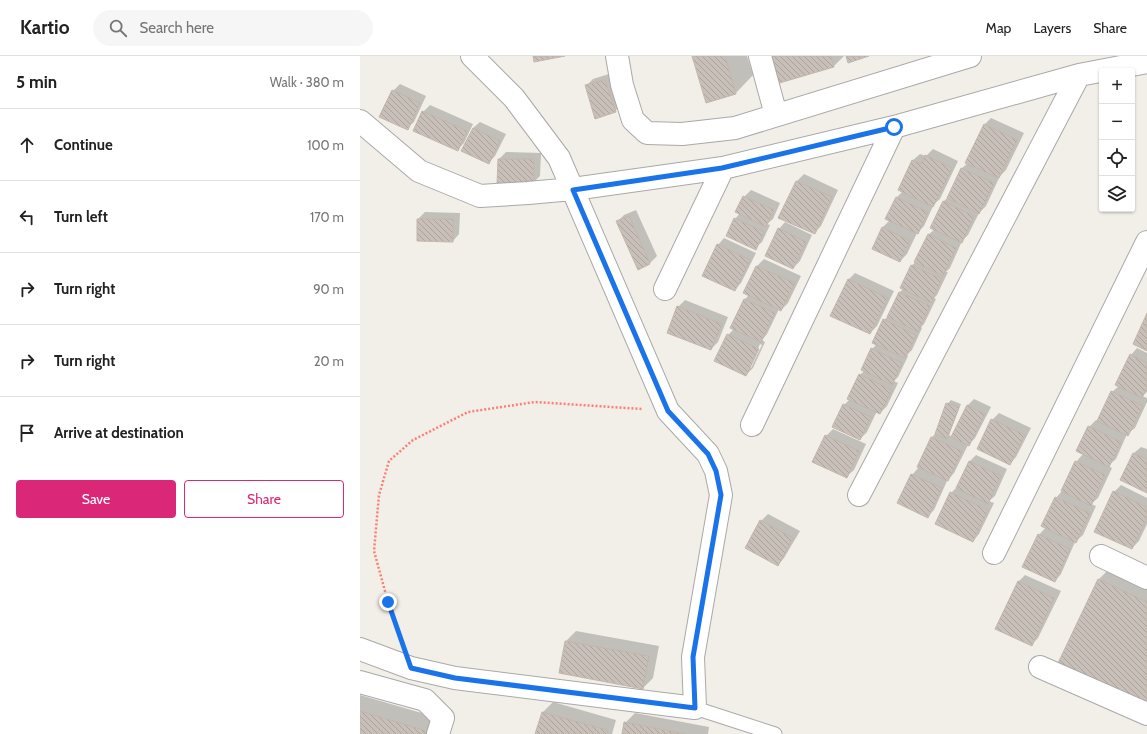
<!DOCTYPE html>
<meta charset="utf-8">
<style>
body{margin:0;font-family:Cabin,sans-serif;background:#f6f6f6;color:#222}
.controls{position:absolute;right:12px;top:12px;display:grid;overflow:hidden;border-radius:4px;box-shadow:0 1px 3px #0004}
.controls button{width:36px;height:36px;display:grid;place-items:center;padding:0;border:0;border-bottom:1px solid #e0e0e0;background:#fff;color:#222;font:20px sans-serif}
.stop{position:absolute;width:12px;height:12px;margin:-9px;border:3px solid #1a73e8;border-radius:50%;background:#fff}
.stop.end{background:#1a73e8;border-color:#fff;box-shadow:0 1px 4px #0008}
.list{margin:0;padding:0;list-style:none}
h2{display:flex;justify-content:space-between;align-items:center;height:52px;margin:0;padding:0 16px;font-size:17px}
h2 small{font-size:13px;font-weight:400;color:#767676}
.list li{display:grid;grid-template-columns:26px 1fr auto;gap:12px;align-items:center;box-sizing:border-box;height:72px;padding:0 16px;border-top:1px solid #e0e0e0}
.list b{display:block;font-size:15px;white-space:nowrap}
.list em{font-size:13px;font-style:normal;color:#767676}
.actions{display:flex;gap:8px;padding:12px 16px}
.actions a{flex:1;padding:9px 0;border:1px solid #db2777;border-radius:4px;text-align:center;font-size:14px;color:#db2777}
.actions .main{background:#db2777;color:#fff}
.icon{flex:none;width:22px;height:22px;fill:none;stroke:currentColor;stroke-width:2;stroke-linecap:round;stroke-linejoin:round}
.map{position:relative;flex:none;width:787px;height:678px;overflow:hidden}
header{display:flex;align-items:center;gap:24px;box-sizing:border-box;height:56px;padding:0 20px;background:#fff;border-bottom:1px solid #e0e0e0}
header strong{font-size:19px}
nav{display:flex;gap:22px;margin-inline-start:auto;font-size:14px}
.search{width:280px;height:36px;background:#f6f6f6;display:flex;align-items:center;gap:10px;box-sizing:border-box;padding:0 14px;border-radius:22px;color:#767676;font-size:15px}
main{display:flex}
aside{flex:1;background:#fff}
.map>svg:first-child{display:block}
</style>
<header>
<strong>Kartio</strong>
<div class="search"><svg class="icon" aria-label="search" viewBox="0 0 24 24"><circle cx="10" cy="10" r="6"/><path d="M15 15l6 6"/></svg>Search here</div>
<nav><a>Map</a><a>Layers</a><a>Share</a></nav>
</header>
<main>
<aside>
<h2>5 min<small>Walk · 380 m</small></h2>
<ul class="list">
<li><svg class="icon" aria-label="ahead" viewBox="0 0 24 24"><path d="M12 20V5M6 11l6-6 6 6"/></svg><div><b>Continue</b></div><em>100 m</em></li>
<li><svg class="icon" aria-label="left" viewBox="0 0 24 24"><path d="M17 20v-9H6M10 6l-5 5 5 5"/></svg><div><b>Turn left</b></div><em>170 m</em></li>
<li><svg class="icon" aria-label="right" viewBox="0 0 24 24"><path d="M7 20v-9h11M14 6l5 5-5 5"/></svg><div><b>Turn right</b></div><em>90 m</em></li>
<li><svg class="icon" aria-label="right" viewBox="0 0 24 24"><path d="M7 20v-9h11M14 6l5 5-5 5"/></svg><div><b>Turn right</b></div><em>20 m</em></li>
<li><svg class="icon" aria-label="arrive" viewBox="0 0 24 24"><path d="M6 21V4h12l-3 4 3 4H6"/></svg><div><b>Arrive at destination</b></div></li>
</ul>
<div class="actions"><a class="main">Save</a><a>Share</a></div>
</aside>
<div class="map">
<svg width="787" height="678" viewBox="0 0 787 678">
<defs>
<pattern id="building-back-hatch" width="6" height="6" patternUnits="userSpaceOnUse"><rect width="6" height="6" fill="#c7bfb8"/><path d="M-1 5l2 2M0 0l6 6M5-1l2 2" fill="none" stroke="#aba49e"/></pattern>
</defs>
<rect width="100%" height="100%" fill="#f2efe9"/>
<path fill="#0003" fill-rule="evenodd" d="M 334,0 L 387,0 L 393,19 L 376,37 Z
M 408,0 L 484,0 L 474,10 L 416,27 Z
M 252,17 L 262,48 L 255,55 L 226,30 L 233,23 Z
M 40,28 L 66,40 L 54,66 L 47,72 L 33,35 Z
M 70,49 L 113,68 L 104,87 L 97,94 L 63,56 Z
M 631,62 L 664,77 L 646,114 L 640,120 L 626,150 L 619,157 L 608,179 L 602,185 L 590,212 L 586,216 L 588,216 L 577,239 L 574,242 L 576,243 L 564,268 L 561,271 L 562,272 L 552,294 L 547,299 L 548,300 L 538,321 L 534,325 L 538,327 L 527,350 L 520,357 L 517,355 L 507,376 L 500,383 L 484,349 L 490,343 L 500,319 L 504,315 L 512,293 L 517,288 L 524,264 L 528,260 L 539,237 L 543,233 L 541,232 L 552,209 L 556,206 L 568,179 L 575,173 L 583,146 L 589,140 L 602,112 L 608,107 L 624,69 Z
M 120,66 L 146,78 L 135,100 L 128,107 L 113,72 Z
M 573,93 L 598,105 L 580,143 L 574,148 L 564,170 L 557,177 L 547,198 L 540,205 L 522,172 L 530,164 L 537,141 L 543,135 L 539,134 L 553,104 L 560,98 L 566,100 Z
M 146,96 L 181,97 L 180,120 L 173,127 L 139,103 Z
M 444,118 L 478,134 L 461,170 L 454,177 L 420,161 L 437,125 Z
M 391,134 L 420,147 L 413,163 L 407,168 L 410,169 L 402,186 L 395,192 L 375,163 L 380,157 L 384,141 Z
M 276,154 L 297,200 L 290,207 L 278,212 L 257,166 L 264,159 Z
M 65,156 L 100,157 L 99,178 L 93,185 L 58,163 Z
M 425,166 L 452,179 L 440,205 L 433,212 L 419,173 Z
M 364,182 L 396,197 L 381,227 L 374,234 L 358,189 Z
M 404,203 L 441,220 L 428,247 L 421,254 L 419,253 L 407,278 L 402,284 L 405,286 L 393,312 L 386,319 L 368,279 L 374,273 L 371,272 L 385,243 L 389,239 L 385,237 L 397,210 ZM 400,288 L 402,289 L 391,312 L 389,312 Z
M 495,217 L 534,235 L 517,270 L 510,277 L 488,224 Z
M 325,244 L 368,261 L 358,286 L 351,293 L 318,251 Z
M 777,292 L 787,297 L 787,336 L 782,340 L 787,342 L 787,346 L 775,372 L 767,378 L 756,403 L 748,410 L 752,412 L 738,442 L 731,448 L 736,450 L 723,479 L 715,486 L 701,518 L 695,525 L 679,479 L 686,471 L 696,442 L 702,435 L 716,406 L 723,398 L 729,371 L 736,364 L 738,365 L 752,336 L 759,330 L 771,299 Z
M 614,343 L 631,351 L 615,382 L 608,389 L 594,417 L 587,425 L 574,454 L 567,461 L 552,419 L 559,411 L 558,410 L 572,381 L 576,377 L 587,348 L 591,344 L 601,348 L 589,379 L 592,381 L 608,349 Z
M 639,357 L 671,372 L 656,401 L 650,408 L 618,393 L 632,364 Z
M 473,373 L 506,388 L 494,414 L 487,420 L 466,380 Z
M 781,391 L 787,393 L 787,436 L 761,424 L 774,397 Z
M 616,399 L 647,413 L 635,440 L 629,445 L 634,447 L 619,478 L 613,485 L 591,437 L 598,430 L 609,406 Z
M 761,429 L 787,442 L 787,468 L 779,485 L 772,492 L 754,436 Z
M 408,458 L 440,475 L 424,502 L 418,509 L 386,492 L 401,465 Z
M 752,510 L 787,527 L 787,648 L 699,607 L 739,523 Z
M 665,519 L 701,535 L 678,582 L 671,589 L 659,525 Z
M 216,575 L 299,590 L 293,622 L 283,632 L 200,617 L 206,585 Z
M 0,639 L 82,663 L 78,678 L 0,678 Z
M 193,646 L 256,664 L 252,678 L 176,678 L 183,656 Z
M 275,657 L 349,671 L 348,678 L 263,678 L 265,667 Z"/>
<path fill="url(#building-back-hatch)" stroke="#c4b6ab" d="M 173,0 L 205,0 L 174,6 Z
M 332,0 L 365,0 L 376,38 L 346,47 Z
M 407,0 L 471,0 L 474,11 L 416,28 Z
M 486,0 L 509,0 L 488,7 Z
M 245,24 L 256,56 L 235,63 L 225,29 Z
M 32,34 L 60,47 L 48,74 L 19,61 Z
M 62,55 L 107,75 L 98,95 L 53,75 Z
M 624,68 L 657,84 L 639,122 L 605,107 Z
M 113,72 L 140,85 L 129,108 L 101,95 Z
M 565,99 L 592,112 L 573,151 L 538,134 L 552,104 L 561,108 Z
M 138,103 L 174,103 L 174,128 L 137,128 Z
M 601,112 L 634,127 L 619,158 L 587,142 Z
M 436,125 L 472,141 L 455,178 L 418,162 Z
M 383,140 L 414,154 L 406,171 L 375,156 Z
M 536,141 L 568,156 L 558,178 L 525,163 Z
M 583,145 L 614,160 L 602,187 L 570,172 Z
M 269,160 L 290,208 L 278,214 L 256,165 Z
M 374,162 L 404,176 L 396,194 L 366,180 Z
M 57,163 L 93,163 L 93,186 L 57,185 Z
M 522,171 L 550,185 L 540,206 L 512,193 Z
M 418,172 L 446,186 L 433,213 L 405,200 Z
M 568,178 L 596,192 L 583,220 L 554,206 Z
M 357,188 L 390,204 L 375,235 L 342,220 Z
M 551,209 L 582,223 L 571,247 L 540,232 Z
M 396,210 L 435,227 L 421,255 L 383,237 Z
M 488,223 L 528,242 L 510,278 L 470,260 Z
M 539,236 L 570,250 L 558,276 L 527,261 Z
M 384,243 L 415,257 L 401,286 L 370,272 Z
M 317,250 L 362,268 L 351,294 L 307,277 Z
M 787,257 L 787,295 L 773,288 Z
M 523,263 L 556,279 L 545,302 L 512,287 Z
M 367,278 L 399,293 L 386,320 L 354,305 Z
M 511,292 L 542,307 L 532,329 L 501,314 Z
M 770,298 L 787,307 L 787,332 L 782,342 L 755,329 Z
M 499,318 L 532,334 L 520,358 L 487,343 Z
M 751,335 L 783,350 L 768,380 L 737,365 Z
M 586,347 L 599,351 L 587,383 L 575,378 Z
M 483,348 L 511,361 L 500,384 L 472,371 Z
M 607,349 L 625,358 L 609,390 L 591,381 Z
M 631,363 L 665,379 L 650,409 L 617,393 Z
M 728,370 L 761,386 L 749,411 L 716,395 Z
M 465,379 L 499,395 L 487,422 L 452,406 Z
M 571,381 L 602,395 L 588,425 L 557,411 Z
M 773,397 L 787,403 L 787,437 L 760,424 Z
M 609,405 L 641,420 L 628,448 L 596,432 Z
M 715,405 L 745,419 L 731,450 L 701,435 Z
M 551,418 L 582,432 L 568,462 L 537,447 Z
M 753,435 L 787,451 L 787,462 L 772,493 L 734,476 Z
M 590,436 L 628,454 L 613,486 L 575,468 Z
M 695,441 L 730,457 L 716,487 L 681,470 Z
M 400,464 L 433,482 L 418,510 L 385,492 Z
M 678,478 L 710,493 L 695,526 L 662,511 Z
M 738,523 L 787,546 L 787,649 L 698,607 Z
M 658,525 L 694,542 L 672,590 L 635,573 Z
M 205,585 L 289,600 L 283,633 L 199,617 Z
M 0,655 L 70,676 L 69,678 L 0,678 Z
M 182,656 L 247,674 L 246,678 L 175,678 Z
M 264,666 L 325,678 L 262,678 Z"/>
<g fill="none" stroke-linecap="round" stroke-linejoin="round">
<defs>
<path id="service" d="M 335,652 L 415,678"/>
<path id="minor" d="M 257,0 L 262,29 L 273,64 L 287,77 L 322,78 L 375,72 L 610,0
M 400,0 L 416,59
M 0,65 L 59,115 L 120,140 L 168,137 L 213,133 L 363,112 L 534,71 L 719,19 L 787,6
M 305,233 L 363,112
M 392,369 L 534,71
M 499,439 L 719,19
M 634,497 L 787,186
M 741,500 L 787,522
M 0,593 L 51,612 L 95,622 L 335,652 L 333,601 L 361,439 L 356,415 L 348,398 L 308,355 L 199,102 L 154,42 L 112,0
M 680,611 L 787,658
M 0,626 L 65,644 L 83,662 L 78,678"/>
</defs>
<use href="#service" stroke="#a9a9a9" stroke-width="15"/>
<use href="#minor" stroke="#a9a9a9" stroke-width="24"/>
<path stroke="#fa8072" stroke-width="2.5" stroke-dasharray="2 2" stroke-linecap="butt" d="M 42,585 L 28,546 L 14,495 L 19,439 L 29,405 L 53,384 L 108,356 L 175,346 L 282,353"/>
<use href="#service" stroke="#fff" stroke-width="13"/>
<use href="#minor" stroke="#fff" stroke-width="22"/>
</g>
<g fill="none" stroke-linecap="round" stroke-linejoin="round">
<path stroke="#1a73e8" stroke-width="5" d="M 28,546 L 51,612 L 95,622 L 335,652 L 333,601 L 361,439 L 356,415 L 348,398 L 308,355 L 213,134 L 362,112 L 534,71"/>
</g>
</svg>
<div class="controls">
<button>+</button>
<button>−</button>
<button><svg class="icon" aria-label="locate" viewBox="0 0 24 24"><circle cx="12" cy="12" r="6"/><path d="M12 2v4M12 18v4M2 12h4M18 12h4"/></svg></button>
<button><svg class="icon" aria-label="layers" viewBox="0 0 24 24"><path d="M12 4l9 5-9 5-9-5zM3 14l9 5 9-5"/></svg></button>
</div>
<div class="stop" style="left:534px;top:71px"></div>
<div class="stop end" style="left:28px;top:546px"></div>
</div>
</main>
